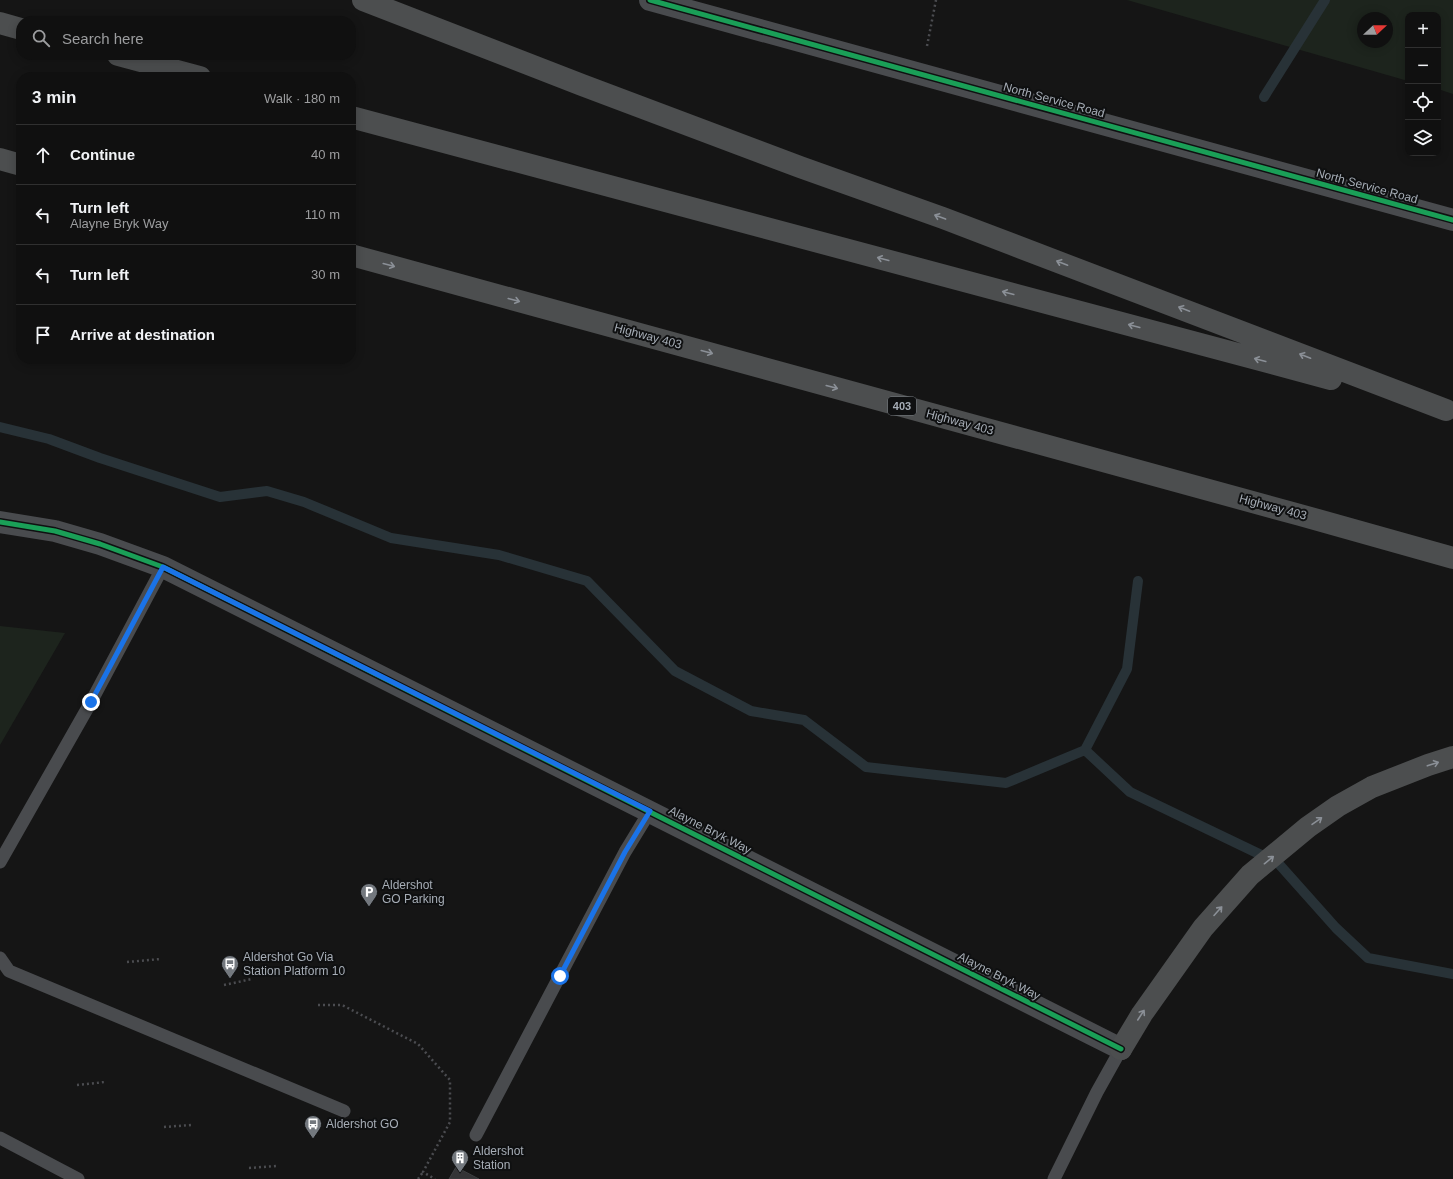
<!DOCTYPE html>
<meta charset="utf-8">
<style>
body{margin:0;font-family:Arial,sans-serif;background:#191919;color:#f1f3f6}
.controls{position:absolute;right:12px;top:12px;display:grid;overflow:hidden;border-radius:8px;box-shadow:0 2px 10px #0003}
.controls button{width:36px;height:36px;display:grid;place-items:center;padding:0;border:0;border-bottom:1px solid #303030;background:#101010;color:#f1f3f6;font:20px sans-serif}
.compass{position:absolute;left:1357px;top:12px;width:36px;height:36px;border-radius:50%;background:#101010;box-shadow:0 2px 10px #0003;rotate:68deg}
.stop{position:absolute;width:12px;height:12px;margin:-9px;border:3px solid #1a73e8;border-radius:50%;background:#fff}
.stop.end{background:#1a73e8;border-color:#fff;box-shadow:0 1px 4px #0008}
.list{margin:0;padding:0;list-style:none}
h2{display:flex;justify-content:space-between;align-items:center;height:52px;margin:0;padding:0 16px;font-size:17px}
h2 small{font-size:13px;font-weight:400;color:#9c9d9f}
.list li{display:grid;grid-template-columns:26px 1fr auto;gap:12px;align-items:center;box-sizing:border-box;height:60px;padding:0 16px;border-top:1px solid #303030}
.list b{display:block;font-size:15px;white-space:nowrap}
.list p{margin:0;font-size:13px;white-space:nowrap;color:#9c9d9f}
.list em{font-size:13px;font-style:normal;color:#9c9d9f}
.icon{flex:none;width:22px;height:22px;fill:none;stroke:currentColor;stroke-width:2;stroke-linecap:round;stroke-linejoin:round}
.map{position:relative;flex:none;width:1453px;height:1179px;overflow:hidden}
.search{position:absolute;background:#101010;box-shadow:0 2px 10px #0003;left:16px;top:16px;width:340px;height:44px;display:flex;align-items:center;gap:10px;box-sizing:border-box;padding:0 14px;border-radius:16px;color:#9c9d9f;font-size:15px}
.panel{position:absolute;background:#101010;box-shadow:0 2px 10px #0003;left:16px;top:72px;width:340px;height:292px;border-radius:16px}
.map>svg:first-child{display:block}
</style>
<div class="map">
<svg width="1453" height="1179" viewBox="0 0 1453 1179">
<rect width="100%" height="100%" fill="#151515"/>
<path fill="#1d241d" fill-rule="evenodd" d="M 1127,0 L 1453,0 L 1453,94 L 1438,89 L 1438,15 L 1408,15 L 1408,81 ZM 1363,18 L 1387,18 L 1387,42 L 1363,42 Z
M 0,626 L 65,633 L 0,745 Z"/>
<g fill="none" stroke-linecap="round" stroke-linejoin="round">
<path stroke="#283237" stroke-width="10" d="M 1264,97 L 1325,0
M 0,427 L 49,439 L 100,458 L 220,497 L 267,491 L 304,502 L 391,538 L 499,555 L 587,581 L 675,671 L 751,711 L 804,720 L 866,767 L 1006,783 L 1085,750 L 1127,669 L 1138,581
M 1085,750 L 1130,792 L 1278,863 L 1336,928 L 1368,958 L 1453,974"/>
</g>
<path fill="#343436" stroke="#3d3f41" d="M 456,1167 L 479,1179 L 449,1179 Z"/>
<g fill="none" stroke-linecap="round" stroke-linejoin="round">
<path stroke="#4b4c50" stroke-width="2.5" stroke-dasharray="2 3" stroke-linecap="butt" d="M 927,46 L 936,0
M 127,962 L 161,959
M 224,985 L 252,979
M 318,1005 L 342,1005 L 418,1044 L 450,1080 L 450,1122 L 423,1172 L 435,1179
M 77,1085 L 105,1082
M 164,1127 L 191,1125
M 249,1168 L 276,1166
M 418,1179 L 423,1172"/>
<path stroke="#494b4e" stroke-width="13" d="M 0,862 L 91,702 L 163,567
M 0,958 L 9,971 L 344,1111
M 476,1135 L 625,852 L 650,811
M 0,1138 L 78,1179
M 1054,1179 L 1097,1092 L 1121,1049"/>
<path stroke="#494b4e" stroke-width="22" d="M 650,0 L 1453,220
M 0,522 L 55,531 L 100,544 L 163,567 L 1121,1049"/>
<path stroke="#4c4e4f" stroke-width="22" d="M 363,0 L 582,85 L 800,167 L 943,218 L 1446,410
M 0,23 L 21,29
M 118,55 L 200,77
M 351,117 L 1331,379
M 0,159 L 21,165
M 351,255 L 1300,515 L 1453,558
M 1121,1049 L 1142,1014 L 1203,928 L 1250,875 L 1308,827 L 1338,806 L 1372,787 L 1428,765 L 1453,757"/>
<defs>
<path id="cycleway" d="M 650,0 L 1453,220
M 0,522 L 55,531 L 100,544 L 163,567 L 1121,1049"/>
</defs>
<use href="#cycleway" stroke="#0f1011" stroke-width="8"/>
<use href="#cycleway" stroke="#1a9f57" stroke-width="5"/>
</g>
<defs><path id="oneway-shaft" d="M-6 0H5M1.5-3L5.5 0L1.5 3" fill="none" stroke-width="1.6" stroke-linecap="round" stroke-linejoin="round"/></defs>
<g stroke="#8b9097">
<use href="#oneway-shaft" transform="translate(940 217) rotate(-160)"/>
<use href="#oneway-shaft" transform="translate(883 259) rotate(-165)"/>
<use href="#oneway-shaft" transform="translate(1062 263) rotate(-159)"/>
<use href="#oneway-shaft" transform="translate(389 265) rotate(15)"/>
<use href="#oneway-shaft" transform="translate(1008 293) rotate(-165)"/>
<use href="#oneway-shaft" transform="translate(514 300) rotate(15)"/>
<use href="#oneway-shaft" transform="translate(1184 309) rotate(-159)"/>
<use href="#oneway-shaft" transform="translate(1134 326) rotate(-165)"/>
<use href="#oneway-shaft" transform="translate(707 352) rotate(15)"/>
<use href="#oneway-shaft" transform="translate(1305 356) rotate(-159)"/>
<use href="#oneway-shaft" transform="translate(1260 360) rotate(-165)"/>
<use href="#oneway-shaft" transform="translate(832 387) rotate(15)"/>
<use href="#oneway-shaft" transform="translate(1433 764) rotate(-18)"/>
<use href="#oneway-shaft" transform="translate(1317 821) rotate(-35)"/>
<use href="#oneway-shaft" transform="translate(1269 860) rotate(-39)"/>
<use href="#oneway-shaft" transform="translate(1218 911) rotate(-48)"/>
<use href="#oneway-shaft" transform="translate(1141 1015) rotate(-57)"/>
</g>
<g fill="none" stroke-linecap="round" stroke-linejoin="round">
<path stroke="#1a73e8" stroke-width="5" d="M 91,702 L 163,567 L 650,811 L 625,852 L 560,976"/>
</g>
<defs>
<symbol id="parking-pin" viewBox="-11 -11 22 30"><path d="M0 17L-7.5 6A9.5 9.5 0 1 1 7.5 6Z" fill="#73787e" stroke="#0f1011"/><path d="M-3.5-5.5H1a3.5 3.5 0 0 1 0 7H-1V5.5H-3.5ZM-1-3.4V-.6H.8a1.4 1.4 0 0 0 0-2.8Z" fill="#fff"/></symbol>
<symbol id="bus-pin" viewBox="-11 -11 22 30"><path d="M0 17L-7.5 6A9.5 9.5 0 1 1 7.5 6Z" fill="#73787e" stroke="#0f1011"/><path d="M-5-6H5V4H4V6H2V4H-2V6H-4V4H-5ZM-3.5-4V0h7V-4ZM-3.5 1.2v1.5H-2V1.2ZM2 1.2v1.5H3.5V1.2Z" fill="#fff"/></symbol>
<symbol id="building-pin" viewBox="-11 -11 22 30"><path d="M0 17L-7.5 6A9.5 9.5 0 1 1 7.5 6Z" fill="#73787e" stroke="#0f1011"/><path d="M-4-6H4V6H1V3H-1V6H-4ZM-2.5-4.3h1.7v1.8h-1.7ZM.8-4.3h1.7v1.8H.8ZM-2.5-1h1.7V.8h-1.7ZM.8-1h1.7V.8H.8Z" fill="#fff"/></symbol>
</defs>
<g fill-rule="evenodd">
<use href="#parking-pin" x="359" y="882" width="20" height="27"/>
<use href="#bus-pin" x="220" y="954" width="20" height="27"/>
<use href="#bus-pin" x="303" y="1114" width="20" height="27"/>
<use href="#building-pin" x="450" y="1148" width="20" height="27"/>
</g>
<g text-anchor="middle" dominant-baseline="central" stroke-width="4" stroke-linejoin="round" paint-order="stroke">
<rect fill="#0f1011" stroke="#797e84" stroke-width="1" x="888" y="397" width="28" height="18" rx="3"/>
<g font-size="11" font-weight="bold" fill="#a6adb6">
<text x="902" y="406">403</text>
</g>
<g font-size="12" fill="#a6adb6" stroke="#0f1011">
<text transform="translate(1054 100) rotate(15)">North Service Road</text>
<text transform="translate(1367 186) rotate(15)">North Service Road</text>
<text transform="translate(648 336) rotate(15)">Highway 403</text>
<text transform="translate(960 422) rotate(15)">Highway 403</text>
<text transform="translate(1273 507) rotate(15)">Highway 403</text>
<text transform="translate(710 830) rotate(27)">Alayne Bryk Way</text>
<text transform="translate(999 976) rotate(27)">Alayne Bryk Way</text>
</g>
<g font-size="12" fill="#a6adb6" stroke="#0f1011" text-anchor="start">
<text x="382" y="885">Aldershot<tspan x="382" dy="14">GO Parking</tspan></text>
<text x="243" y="957">Aldershot Go Via<tspan x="243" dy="14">Station Platform 10</tspan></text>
<text x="326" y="1124">Aldershot GO</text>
<text x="473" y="1151">Aldershot<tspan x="473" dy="14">Station</tspan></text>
</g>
</g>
</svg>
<div class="controls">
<button>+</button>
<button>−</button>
<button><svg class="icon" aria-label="locate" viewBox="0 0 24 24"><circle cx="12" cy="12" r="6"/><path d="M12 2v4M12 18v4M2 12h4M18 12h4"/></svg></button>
<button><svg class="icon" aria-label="layers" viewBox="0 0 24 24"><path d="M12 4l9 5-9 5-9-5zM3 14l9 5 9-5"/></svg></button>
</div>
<svg class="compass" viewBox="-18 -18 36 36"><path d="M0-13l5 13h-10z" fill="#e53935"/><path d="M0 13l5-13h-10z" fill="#9c9d9f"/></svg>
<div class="stop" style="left:560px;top:976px"></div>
<div class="stop end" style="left:91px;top:702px"></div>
<div class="search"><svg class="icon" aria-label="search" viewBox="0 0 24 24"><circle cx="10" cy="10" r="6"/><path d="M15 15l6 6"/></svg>Search here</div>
<section class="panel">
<h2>3 min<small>Walk · 180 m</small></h2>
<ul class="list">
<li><svg class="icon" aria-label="ahead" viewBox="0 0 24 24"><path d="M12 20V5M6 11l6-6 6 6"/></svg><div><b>Continue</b></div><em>40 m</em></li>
<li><svg class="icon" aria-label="left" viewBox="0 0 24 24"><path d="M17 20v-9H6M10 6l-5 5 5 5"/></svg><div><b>Turn left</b><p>Alayne Bryk Way</p></div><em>110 m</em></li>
<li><svg class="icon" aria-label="left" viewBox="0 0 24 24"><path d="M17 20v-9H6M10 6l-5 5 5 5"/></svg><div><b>Turn left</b></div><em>30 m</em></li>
<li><svg class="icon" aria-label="arrive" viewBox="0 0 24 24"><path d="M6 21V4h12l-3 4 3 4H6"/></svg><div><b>Arrive at destination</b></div></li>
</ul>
</section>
</div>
